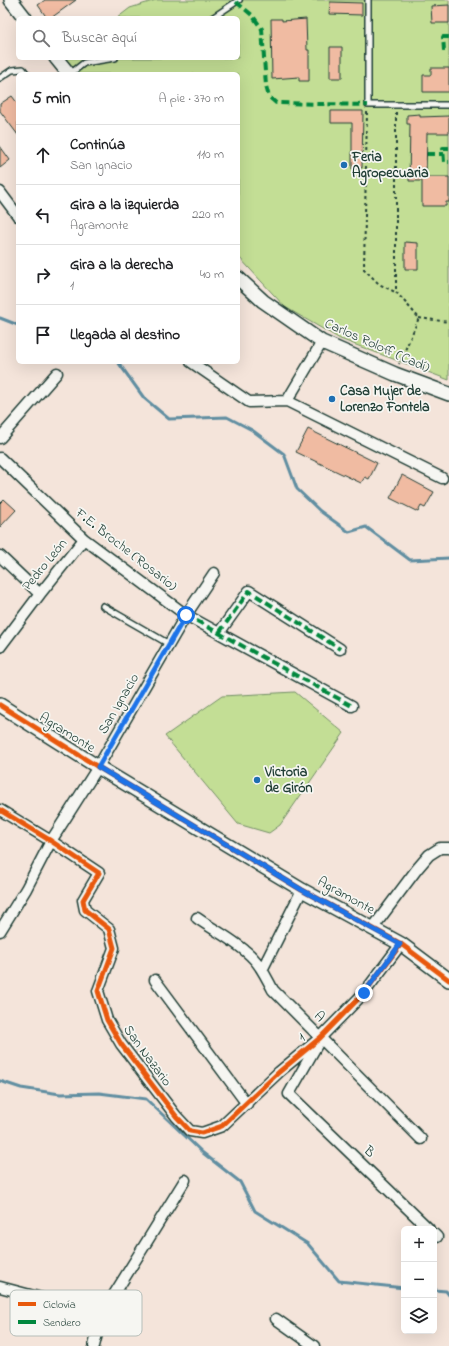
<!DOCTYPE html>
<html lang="es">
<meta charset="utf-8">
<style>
body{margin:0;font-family:"Indie Flower",sans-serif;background:#f2f2f2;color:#202124}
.controls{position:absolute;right:12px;bottom:12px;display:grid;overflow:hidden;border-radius:6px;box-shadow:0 4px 16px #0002}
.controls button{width:36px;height:36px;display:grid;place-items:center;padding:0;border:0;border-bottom:1px solid #e0e0e0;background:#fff;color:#202124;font:20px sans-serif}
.stop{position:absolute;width:12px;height:12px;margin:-9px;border:3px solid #1a73e8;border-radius:50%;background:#fff}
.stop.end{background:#1a73e8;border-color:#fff;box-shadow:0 1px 4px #0008}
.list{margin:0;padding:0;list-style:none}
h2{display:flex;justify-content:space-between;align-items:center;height:52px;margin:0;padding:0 16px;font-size:17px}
h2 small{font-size:13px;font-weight:400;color:#757577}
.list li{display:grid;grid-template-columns:26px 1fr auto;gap:12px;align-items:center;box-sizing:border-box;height:60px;padding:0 16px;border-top:1px solid #e0e0e0}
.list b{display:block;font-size:15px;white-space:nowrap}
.list p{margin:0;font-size:13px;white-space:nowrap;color:#757577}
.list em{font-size:13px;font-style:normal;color:#757577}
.icon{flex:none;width:22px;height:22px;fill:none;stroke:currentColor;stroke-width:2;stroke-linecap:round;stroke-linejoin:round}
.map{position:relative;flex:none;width:449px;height:1346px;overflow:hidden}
.search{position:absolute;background:#fff;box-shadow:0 4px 16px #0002;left:16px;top:16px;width:224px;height:44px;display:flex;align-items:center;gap:10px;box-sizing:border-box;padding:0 14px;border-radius:6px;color:#757577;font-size:15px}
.panel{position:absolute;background:#fff;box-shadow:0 4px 16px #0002;left:16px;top:72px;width:224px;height:292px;border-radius:6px}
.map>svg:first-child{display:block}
</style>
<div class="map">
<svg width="449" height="1346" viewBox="0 0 449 1346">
<rect width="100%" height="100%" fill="#f4e4da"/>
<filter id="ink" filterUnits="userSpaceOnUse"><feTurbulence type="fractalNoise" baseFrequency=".025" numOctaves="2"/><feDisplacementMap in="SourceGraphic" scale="8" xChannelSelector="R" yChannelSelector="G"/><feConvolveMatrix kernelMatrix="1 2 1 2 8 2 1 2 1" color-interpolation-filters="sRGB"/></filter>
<g filter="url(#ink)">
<path fill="#c3de95" stroke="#718e64" d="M 156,0 L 449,0 L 449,380 L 340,339 L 285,307 L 238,256 L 238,74 L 77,74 L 63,58 L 238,58 L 238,18 L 117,18 L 130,8 Z
M 295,692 L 344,733 L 280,825 L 269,833 L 238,824 L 165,736 L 222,696 Z"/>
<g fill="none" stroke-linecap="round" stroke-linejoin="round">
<path stroke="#608ea1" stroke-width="3" d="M 0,318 L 18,325
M 118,362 L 144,398 L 169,419 L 227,417 L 252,430 L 284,454 L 297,489 L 320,511 L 349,532 L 366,527 L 410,560 L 449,558
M 0,1081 L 21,1088 L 60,1094 L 99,1093 L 146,1099 L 203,1153 L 240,1182 L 255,1211 L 308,1244 L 339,1281 L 404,1288
M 434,1290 L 446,1291 L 449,1295"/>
</g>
<path fill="#f0bba2" stroke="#1f3d34" d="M 45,0 L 76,0 L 51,18 L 47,18 L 38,5 Z
M 330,2 L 362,3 L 362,15 L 329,14 Z
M 449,5 L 449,23 L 432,23 L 431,6 Z
M 271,19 L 282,19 L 282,21 L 306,19 L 307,50 L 309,50 L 309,81 L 299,81 L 299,77 L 272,79 Z
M 330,47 L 342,47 L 342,78 L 330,78 Z
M 431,68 L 449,68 L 449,92 L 423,92 L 423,75 L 431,75 Z
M 12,96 L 18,104 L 18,135 L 0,111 L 0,104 Z
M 331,111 L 363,111 L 362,168 L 352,169 L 352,123 L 331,123 Z
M 420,114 L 420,117 L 449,116 L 449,133 L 427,133 L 426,177 L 449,177 L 449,202 L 446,202 L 446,206 L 422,206 L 422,181 L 409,181 L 410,124 L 407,124 L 407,115 Z
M 0,146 L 10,160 L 0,168 Z
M 405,242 L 418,243 L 418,269 L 405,269 Z
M 308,429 L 377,463 L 369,479 L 365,477 L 361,483 L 296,452 Z
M 402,475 L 434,492 L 425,508 L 421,506 L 418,512 L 390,498 Z
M 4,499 L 16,510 L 0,527 L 0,503 Z"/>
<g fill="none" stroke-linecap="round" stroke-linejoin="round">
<defs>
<path id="lane" d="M 368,0 L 368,105 L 449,105
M 212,18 L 239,0
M 70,74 L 84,63 L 115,58
M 0,78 L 12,70 L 23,69 L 27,74
M 103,606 L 169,644"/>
<path id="street" d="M 0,192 L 18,216
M 191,362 L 249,402 L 287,401 L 322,342
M 287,401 L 442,478
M 0,438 L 57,373
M 0,458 L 84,539 L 186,615 L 352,706
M 0,556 L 40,594
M 219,633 L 249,591 L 340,649
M 0,647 L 40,594 L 84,539
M 0,810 L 51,841 L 99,873 L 83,900 L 85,910 L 109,929 L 114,948 L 98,991 L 107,1020 L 121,1044 L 176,1116 L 190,1131 L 202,1133 L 222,1126 L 279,1072 L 320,1038 L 364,993 L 401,944
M 197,918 C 215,931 238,942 253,958 C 262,967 267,979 273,990 L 421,1139
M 372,929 L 417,869 L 429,855 L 440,848 L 449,848
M 0,931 L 26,889 L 51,841 L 98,767 L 186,615 L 214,573
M 262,970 L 302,890
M 155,980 L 247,1104
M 318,1043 L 289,1094 L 429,1229
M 434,1234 L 437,1237
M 0,1287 L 102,1314
M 276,1319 L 314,1346
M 94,1346 L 102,1314 L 185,1180"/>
<path id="secondary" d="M 11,0 L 25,18
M 56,58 L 69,74
M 238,278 L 263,301 L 322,342 L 395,374 L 449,394
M 0,705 L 98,767 L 302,890 L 401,944 L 449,980"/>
</defs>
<use href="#lane" stroke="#1f3d34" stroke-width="8"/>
<use href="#street" stroke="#1f3d34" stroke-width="13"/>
<use href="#secondary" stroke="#1f3d34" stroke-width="16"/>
<path stroke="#1f3d34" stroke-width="2" stroke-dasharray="3 3" stroke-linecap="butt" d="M 367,112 L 364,269 L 379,284 L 395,292
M 396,112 L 396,292 L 419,318 L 399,364
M 419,318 L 449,322"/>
<use href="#lane" stroke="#f6f6f2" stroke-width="5"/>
<use href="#street" stroke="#f6f6f2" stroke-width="10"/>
<use href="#secondary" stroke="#f6f6f2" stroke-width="13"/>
<path stroke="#00873e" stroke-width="4" stroke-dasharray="8 4" stroke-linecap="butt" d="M 236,2 L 252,15 L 262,29 L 266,86 L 269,97 L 276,103 L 368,105
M 449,37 L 443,37 L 444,50 L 449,50
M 449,148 L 443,148 L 444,162 L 449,162
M 427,154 L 444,154
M 186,615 L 352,706
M 219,633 L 249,591 L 340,649"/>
<defs>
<path id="cycleway" d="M 0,705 L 98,767 L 302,890 L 401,944 L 449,980
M 0,810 L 51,841 L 99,873 L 83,900 L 85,910 L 109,929 L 114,948 L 98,991 L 107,1020 L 121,1044 L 176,1116 L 190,1131 L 202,1133 L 222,1126 L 279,1072 L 320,1038 L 364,993 L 401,944"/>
</defs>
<use href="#cycleway" stroke="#f6f6f2" stroke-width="8"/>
<use href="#cycleway" stroke="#e8590c" stroke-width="5"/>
</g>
</g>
<g fill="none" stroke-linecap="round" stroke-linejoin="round" filter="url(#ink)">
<path stroke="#1a73e8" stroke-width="5" d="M 186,615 L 98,767 L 302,890 L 400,944 L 364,993"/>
</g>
<g fill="#1f6fb2" stroke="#f6f6f2" stroke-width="1.5">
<circle cx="344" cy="165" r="4"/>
<circle cx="332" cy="399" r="4"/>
<circle cx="257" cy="780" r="4"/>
</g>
<g text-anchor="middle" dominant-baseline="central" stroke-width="3.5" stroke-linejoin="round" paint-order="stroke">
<g font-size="14" font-weight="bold" fill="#1f3d34" stroke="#f6f6f2" text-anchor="start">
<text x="352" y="157">Feria<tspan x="352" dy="16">Agropecuaria</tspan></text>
<text x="340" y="391">Casa Mujer de<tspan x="340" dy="16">Lorenzo Fontela</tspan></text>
<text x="265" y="772">Victoria<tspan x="265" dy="16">de Girón</tspan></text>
</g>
<g font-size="14" fill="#1f3d34" stroke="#f6f6f2">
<text transform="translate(377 346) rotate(24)">Carlos Roloff (Cadí)</text>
<text transform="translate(126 550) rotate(38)">F.E. Broche (Rosario)</text>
<text transform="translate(45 565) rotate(-51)">Pedro León</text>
<text transform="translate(119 704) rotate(-60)">San Ignacio</text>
<text transform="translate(67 733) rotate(32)">Agramonte</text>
<text transform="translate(346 896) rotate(29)">Agramonte</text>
<text transform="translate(319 1017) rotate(46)">A</text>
<text transform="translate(302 1038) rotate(-39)">1</text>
<text transform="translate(147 1056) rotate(54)">San Nazario</text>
<text transform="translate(369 1152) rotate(44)">B</text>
</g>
</g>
<rect x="10" y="1290" width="132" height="46" rx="6" fill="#f6f6f2" stroke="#b6beb9" stroke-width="1"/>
<rect x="18" y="1302" width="18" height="4" fill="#e8590c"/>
<rect x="18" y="1320" width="18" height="4" fill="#00873e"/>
<g font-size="11" fill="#1f3d34">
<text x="43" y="1308">Ciclovía</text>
<text x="43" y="1326">Sendero</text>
</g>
</svg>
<div class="controls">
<button>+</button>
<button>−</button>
<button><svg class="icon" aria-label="layers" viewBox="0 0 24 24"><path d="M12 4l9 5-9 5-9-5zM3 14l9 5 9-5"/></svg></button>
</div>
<div class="stop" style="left:186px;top:615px"></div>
<div class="stop end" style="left:364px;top:993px"></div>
<div class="search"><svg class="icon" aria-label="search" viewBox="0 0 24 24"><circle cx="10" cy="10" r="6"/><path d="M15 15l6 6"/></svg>Buscar aquí</div>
<section class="panel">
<h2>5 min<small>A pie · 370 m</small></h2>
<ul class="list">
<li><svg class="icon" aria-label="ahead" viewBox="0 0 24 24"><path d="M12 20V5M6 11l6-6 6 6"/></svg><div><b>Continúa</b><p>San Ignacio</p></div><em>110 m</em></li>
<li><svg class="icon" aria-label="left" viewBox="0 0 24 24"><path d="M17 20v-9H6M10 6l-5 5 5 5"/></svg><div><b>Gira a la izquierda</b><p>Agramonte</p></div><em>220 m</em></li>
<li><svg class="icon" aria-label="right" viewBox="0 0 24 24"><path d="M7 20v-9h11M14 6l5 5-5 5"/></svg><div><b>Gira a la derecha</b><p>1</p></div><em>40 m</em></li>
<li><svg class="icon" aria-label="arrive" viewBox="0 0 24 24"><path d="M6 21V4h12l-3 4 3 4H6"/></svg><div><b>Llegada al destino</b></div></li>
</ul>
</section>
</div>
